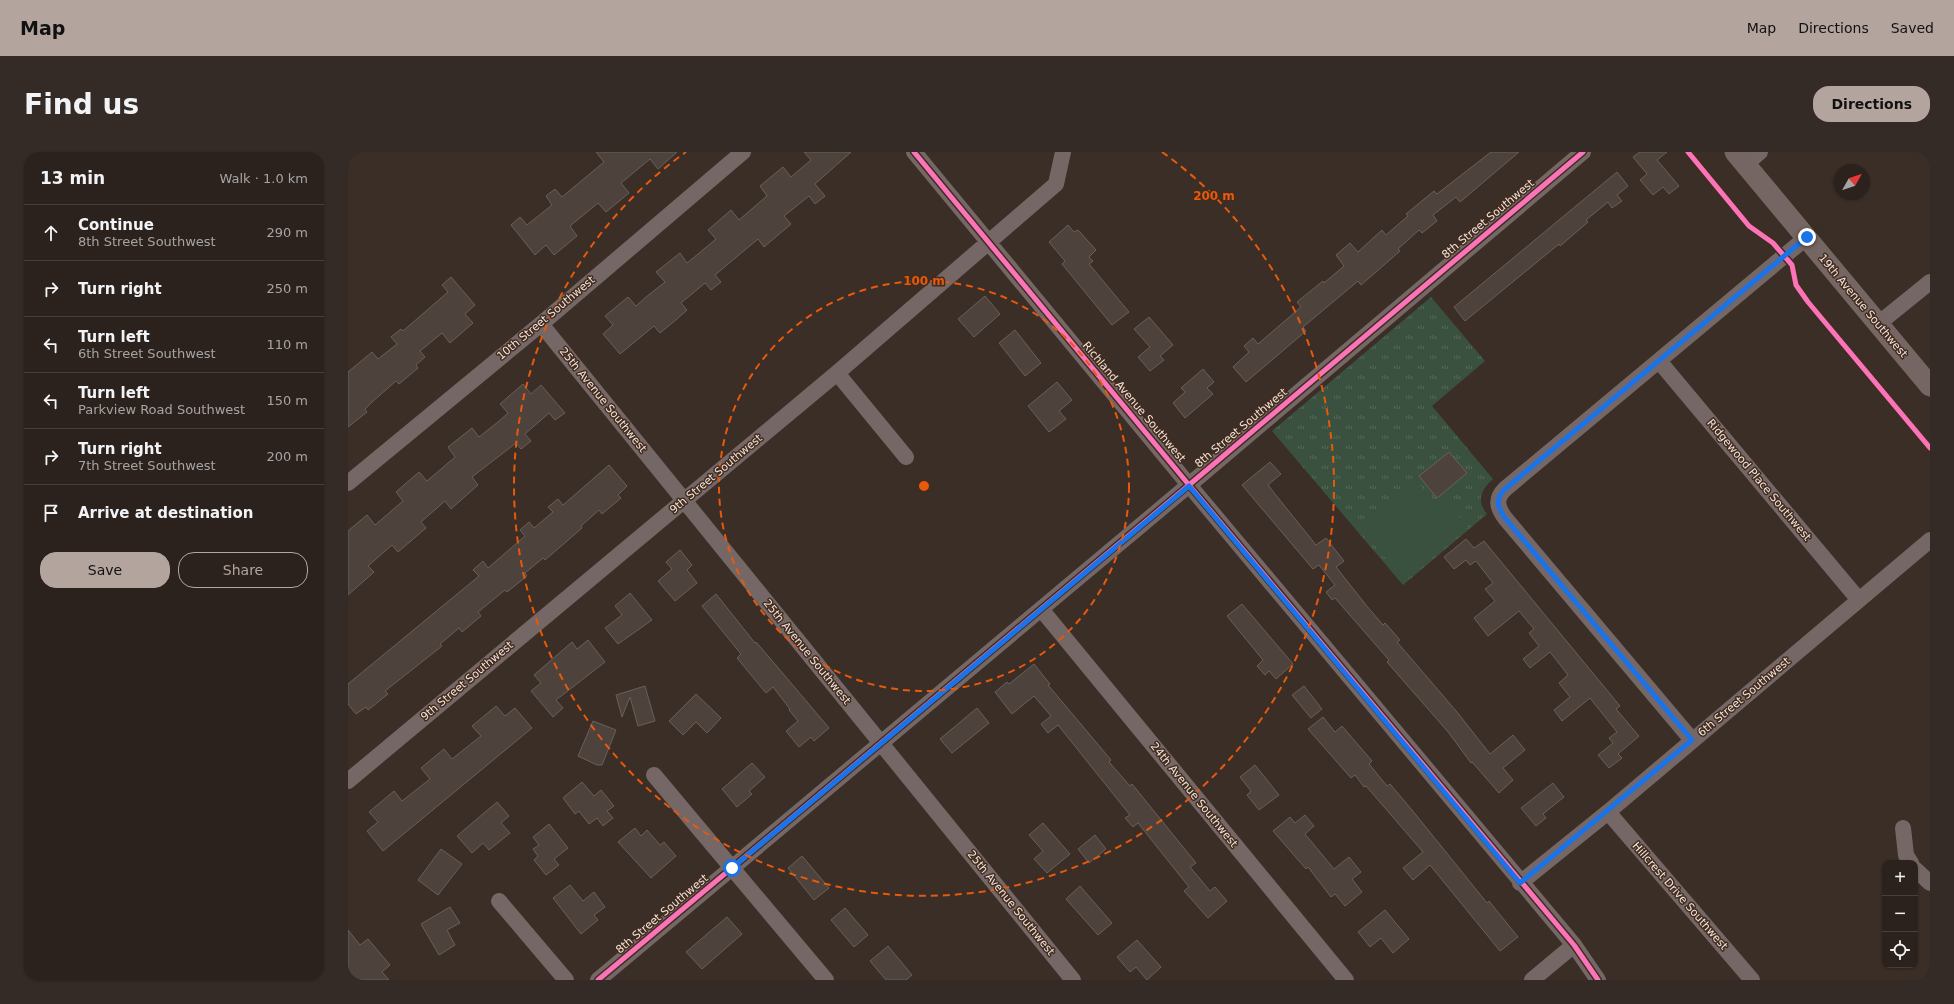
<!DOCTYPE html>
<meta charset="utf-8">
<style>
body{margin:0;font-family:"DejaVu Sans",sans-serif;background:#342a26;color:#f1f3f6}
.controls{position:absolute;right:12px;bottom:12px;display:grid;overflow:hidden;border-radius:8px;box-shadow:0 1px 3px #0004}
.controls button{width:36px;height:36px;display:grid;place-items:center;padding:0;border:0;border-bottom:1px solid #483f3b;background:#2c221d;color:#f1f3f6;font:20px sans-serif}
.compass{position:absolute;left:1486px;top:12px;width:36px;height:36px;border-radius:50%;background:#2c221d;box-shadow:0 1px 3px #0004;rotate:50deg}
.stop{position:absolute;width:12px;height:12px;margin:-9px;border:3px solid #1a73e8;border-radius:50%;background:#fff}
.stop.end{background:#1a73e8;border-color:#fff;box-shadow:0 1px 4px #0008}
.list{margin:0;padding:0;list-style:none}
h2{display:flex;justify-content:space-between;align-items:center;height:52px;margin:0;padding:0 16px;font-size:17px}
h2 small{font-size:13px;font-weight:400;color:#a6a4a4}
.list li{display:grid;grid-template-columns:26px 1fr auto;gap:12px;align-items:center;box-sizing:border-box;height:56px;padding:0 16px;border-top:1px solid #483f3b}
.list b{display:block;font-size:15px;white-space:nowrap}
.list p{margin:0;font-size:13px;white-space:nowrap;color:#a6a4a4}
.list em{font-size:13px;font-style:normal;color:#a6a4a4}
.actions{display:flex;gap:8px;padding:12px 16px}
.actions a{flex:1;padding:9px 0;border:1px solid #b3a59d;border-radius:16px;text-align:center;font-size:14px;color:#b3a59d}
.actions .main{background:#b3a59d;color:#111}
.icon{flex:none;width:22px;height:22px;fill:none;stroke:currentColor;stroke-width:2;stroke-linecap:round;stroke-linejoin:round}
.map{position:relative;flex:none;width:1582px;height:828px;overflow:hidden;border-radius:16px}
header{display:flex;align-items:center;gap:24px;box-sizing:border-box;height:56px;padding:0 20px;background:#b3a59d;color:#111}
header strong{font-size:19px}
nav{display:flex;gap:22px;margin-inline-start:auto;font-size:14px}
.intro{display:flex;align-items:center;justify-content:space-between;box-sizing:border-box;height:96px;padding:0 24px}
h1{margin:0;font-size:28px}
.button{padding:10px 18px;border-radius:16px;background:#b3a59d;color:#111;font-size:14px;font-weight:700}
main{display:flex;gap:24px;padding:0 24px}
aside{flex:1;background:#2c221d;border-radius:16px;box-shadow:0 1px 3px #0004}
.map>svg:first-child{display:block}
</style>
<header>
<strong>Map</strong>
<nav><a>Map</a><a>Directions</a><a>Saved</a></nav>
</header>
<div class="intro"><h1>Find us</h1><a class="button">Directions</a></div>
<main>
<aside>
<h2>13 min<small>Walk · 1.0 km</small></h2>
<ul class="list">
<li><svg class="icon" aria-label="ahead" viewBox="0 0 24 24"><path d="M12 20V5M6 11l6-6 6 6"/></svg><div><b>Continue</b><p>8th Street Southwest</p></div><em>290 m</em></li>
<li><svg class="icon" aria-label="right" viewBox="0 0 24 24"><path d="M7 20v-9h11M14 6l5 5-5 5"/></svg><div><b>Turn right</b></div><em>250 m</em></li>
<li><svg class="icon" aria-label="left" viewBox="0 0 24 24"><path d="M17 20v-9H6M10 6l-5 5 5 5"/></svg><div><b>Turn left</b><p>6th Street Southwest</p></div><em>110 m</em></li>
<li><svg class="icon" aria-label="left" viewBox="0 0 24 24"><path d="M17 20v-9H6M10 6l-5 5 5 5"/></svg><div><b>Turn left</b><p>Parkview Road Southwest</p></div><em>150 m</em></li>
<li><svg class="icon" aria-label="right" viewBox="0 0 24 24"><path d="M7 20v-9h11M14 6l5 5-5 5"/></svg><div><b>Turn right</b><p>7th Street Southwest</p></div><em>200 m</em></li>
<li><svg class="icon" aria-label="arrive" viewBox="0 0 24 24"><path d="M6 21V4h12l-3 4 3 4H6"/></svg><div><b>Arrive at destination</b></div></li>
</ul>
<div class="actions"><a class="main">Save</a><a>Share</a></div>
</aside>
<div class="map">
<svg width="1582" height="828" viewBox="0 0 1582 828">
<defs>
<pattern id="grass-tufts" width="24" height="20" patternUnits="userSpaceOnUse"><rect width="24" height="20" fill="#39513e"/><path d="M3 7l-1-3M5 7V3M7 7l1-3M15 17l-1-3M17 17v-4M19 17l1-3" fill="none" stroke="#566a59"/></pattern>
</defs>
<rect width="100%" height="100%" fill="#3a2e27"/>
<path fill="url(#grass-tufts)" d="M 1083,145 L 1137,209 L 1084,254 L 1145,327 C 1133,338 1128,348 1139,362 L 1055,433 L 924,279 Z"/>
<path fill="#39513e" d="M 1069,330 L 1089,352 L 1095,347 L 1120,375 L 1057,429 L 1013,377 Z"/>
<path fill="#4d433c" stroke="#6a605a" d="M 248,0 L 329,0 L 310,17 L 302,7 L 273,31 L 281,41 L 258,60 L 250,51 L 222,74 L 229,84 L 206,103 L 198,93 L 187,103 L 163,73 L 172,65 L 179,73 L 204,53 L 198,44 L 207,37 L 214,45 L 256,10 Z
M 456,0 L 503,0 L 467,32 L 477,44 L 467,52 L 461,44 L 436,64 L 443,72 L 416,95 L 410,87 L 367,123 L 373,130 L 363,138 L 357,131 L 333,151 L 339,158 L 329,167 L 312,181 L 306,174 L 272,202 L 255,182 L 265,173 L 257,164 L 280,145 L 288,154 L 298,145 L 317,130 L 308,120 L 332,101 L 339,111 L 350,102 L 368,87 L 360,78 L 383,58 L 391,68 L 419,44 L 412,34 L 435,15 L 443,25 L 463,8 Z
M 1143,0 L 1171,0 L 1112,50 L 1108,45 L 1085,63 L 1089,69 L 1074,81 L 1071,78 L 1050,97 L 1052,99 L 1013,133 L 1010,129 L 955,175 L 958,179 L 898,230 L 885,215 L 901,200 L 896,194 L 905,186 L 910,192 L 953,155 L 949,150 L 975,129 L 976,131 L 996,114 L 988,103 L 1002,91 L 1010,100 L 1034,78 L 1038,83 L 1060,64 L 1058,62 L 1086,39 L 1089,42 Z
M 1292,0 L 1319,0 L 1309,8 L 1331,34 L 1321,42 L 1315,35 L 1305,43 L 1292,28 L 1299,22 L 1285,5 Z
M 1269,20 L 1280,34 L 1269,43 L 1274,49 L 1264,56 L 1260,50 L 1238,68 L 1240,70 L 1212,94 L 1211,92 L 1117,169 L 1106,155 Z
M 720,73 L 726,80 L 730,78 L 748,98 L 741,105 L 745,109 L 741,112 L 781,160 L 764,173 L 714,112 L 717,109 L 701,90 Z
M 103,125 L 127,153 L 117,162 L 125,171 L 102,191 L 94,181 L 72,199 L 77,205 L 68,213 L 70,216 L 51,232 L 48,229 L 24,250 L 17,257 L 19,260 L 0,275 L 0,220 L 24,200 L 30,207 L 49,192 L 43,185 L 53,177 L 55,179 L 100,140 L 94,133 Z
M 637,144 L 652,162 L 626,185 L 610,167 Z
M 801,165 L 825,193 L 812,204 L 816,208 L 802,219 L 790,205 L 802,195 L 786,177 Z
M 667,178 L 693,211 L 677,224 L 651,191 Z
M 855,217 L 866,230 L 859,236 L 865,242 L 837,266 L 825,251 L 837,240 L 833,236 Z
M 709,230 L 724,248 L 711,259 L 718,267 L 701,280 L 680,254 Z
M 175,232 L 183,242 L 193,233 L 217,261 L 207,268 L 201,261 L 177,282 L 183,289 L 173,297 L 168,291 L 124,325 L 130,333 L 103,357 L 97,349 L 73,370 L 78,376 L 50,400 L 44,393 L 20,414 L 26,420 L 0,443 L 0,379 L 19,363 L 27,373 L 55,349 L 48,340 L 71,320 L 79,329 L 107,305 L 100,295 L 124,276 L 131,285 L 150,270 L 160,261 L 152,252 Z
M 1101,300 L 1119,321 L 1089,346 L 1071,324 Z
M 922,310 L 933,322 L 920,333 L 927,342 L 968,393 L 978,386 L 996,409 L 988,415 L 1018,453 L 1035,473 L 1037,471 L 1052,488 L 1049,490 L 1109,560 L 1142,602 L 1165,583 L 1177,598 L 1155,616 L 1165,628 L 1151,641 L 1124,610 L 1123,611 L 1101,581 L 1039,510 L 1041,508 L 987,446 L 984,448 L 978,440 L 987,433 L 971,413 L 965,417 L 894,333 Z
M 261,313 L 279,334 L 270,343 L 273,346 L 254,362 L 251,358 L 233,374 L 234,376 L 197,408 L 195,406 L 177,421 L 179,424 L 159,440 L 157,438 L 130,460 L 133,464 L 114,480 L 111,476 L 92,492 L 94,494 L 37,539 L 40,542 L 20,558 L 18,555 L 8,562 L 0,552 L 0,532 L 131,424 L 125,418 L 135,409 L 140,416 L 177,384 L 172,378 L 181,370 L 186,376 L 205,360 L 200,355 L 210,347 L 215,353 Z
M 1118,387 L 1126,396 L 1136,389 L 1272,554 L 1268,557 L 1291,584 L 1270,602 L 1274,606 L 1261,616 L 1250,603 L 1265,591 L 1261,586 L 1269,580 L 1242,546 L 1214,569 L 1206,558 L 1222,545 L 1211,531 L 1220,523 L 1202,500 L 1182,516 L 1175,507 L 1191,494 L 1181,481 L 1186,477 L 1171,459 L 1140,484 L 1126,466 L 1147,449 L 1137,437 L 1145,431 L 1128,409 L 1122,413 L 1118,408 L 1106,417 L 1096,405 Z
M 332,398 L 344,413 L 339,418 L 349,431 L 327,449 L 310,429 L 324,417 L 318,410 Z
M 282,441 L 304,468 L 270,492 L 257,476 L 274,463 L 267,454 Z
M 368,442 L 407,491 L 408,490 L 421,505 L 481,576 L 466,589 L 463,585 L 451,595 L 438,579 L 450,569 L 441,558 L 442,557 L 425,535 L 418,541 L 389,506 L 393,502 L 354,454 Z
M 894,452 L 945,512 L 928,527 L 921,519 L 917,523 L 909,514 L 915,508 L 879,464 Z
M 240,488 L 257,510 L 208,548 L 215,556 L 205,565 L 183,539 L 193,531 L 186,523 L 224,490 L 229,497 Z
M 686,512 L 702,532 L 700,533 L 763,608 L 761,610 L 782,634 L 784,632 L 848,711 L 842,715 L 862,739 L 867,735 L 879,749 L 860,766 L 836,739 L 841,735 L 790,671 L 785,675 L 777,666 L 782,663 L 710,573 L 700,581 L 693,572 L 703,564 L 686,544 L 664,562 L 647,540 L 659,530 L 661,532 Z
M 297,534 L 307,569 L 290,574 L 282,545 L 274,565 L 268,543 Z
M 956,534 L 974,557 L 963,566 L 944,543 Z
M 348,542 L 373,566 L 359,581 L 348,570 L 335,583 L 321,569 Z
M 148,554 L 157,564 L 167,556 L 184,576 L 35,699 L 19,679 L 30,670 L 21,660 L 46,639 L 54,649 L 82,627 L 73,616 L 96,597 L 104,607 L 133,584 L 124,574 Z
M 629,556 L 641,571 L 604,601 L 592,587 Z
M 975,565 L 987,580 L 994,574 L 1024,609 L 1021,612 L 1039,634 L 1042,632 L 1064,658 L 1139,751 L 1141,749 L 1170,785 L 1152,799 L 1082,713 L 1065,728 L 1055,716 L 1075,700 L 1018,634 L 1016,635 L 1007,623 L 1003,626 L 960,577 Z
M 245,569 L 268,578 L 254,613 L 249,613 L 230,604 Z
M 404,611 L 417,625 L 401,639 L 404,642 L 389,655 L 374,637 Z
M 907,613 L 931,643 L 911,658 L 899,643 L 903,639 L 892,625 Z
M 234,630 L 246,644 L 253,638 L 266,654 L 259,659 L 265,666 L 255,674 L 249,666 L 241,672 L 231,659 L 227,662 L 215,646 Z
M 1205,631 L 1216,645 L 1195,662 L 1198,666 L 1188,674 L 1173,656 Z
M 149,650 L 161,664 L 153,671 L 162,681 L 141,698 L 135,691 L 124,701 L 109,684 Z
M 957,663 L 966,674 L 957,682 L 986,717 L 1001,705 L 1013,720 L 1004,727 L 1014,740 L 997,754 L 987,742 L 983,745 L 960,715 L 958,717 L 925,679 L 942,665 L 947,671 Z
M 695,671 L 722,702 L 699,721 L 686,707 L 695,699 L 681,683 Z
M 201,672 L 220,696 L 206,707 L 211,713 L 198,723 L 186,708 L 190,704 L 185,697 L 191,693 L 185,685 Z
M 287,676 L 293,684 L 299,678 L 312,693 L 316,690 L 328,704 L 303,726 L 270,690 Z
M 747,683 L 758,697 L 741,711 L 730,697 Z
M 93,697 L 114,712 L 90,743 L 70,728 Z
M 454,704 L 481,736 L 466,748 L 440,716 Z
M 222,733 L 235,749 L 246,740 L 257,755 L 246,763 L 250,768 L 233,782 L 205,746 Z
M 732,734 L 764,771 L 750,783 L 718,747 Z
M 102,755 L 112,771 L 99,778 L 107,793 L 91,803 L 73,772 Z
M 497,756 L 520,783 L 506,795 L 483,768 Z
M 1037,758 L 1061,787 L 1045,801 L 1033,786 L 1022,795 L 1010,780 Z
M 379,765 L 394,782 L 354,817 L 338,800 Z
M 0,778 L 12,793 L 20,787 L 42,813 L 34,820 L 41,828 L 6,828 L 0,821 Z
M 789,788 L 813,815 L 799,828 L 788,815 L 782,820 L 769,805 Z
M 540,794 L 564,823 L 558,828 L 538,828 L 522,809 Z"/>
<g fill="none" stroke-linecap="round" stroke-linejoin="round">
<path stroke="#756765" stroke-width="16" d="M 566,0 L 841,333 L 1226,793 L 1250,828
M 1398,12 L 1412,0
M 193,172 L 725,828
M 1530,172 L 1582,130
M 1311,209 L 1511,448
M 489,221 L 558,305
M 0,331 L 193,172 L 395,0
M 693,457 L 998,828
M 1344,588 L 1157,366 C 1149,355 1147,347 1157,337 L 1459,85
M 306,623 L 478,828
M 0,629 L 489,221 L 708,32 L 715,0
M 1260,660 L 1404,828
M 1555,676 L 1558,703 L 1563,711
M 1567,717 L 1582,731
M 1172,731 L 1260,660 L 1582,388
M 151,749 L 218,828
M 250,828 L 841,333 L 1235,0
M 1184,828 L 1226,793"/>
<path stroke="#766663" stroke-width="21" d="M 1387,0 L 1582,234"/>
<defs>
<path id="cycleway" d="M 566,0 L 841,333 L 1226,793 L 1250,828
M 1340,0 L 1401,74 L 1425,91 L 1444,113 L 1448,133 L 1460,150 L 1582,296
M 250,828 L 841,333 L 1235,0"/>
</defs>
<use href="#cycleway" stroke="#422c1f" stroke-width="8"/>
<use href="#cycleway" stroke="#fb73b8" stroke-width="5"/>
</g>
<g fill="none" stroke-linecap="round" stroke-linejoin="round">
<path stroke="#1a73e8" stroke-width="5" d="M 384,716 L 841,334 L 1172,731 L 1344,588 L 1157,366 C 1149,355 1147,347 1157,337 L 1459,85"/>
</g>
<g fill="none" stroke="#e8590c" stroke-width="2" stroke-dasharray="7 5">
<circle cx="576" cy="334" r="205"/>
<path d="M814 0A410 410 0 1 1 338 0"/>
</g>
<g text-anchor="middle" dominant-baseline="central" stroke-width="3" stroke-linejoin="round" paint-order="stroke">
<g font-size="11" fill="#f4e5dd" stroke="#422c1f">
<text transform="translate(1140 67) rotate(-40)">8th Street Southwest</text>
<text transform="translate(1515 154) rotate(50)">19th Avenue Southwest</text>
<text transform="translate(198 166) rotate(-40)">10th Street Southwest</text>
<text transform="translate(255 248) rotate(51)">25th Avenue Southwest</text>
<text transform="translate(786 250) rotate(50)">Richland Avenue Southwest</text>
<text transform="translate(893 276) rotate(-40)">8th Street Southwest</text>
<text transform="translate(368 322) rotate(-40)">9th Street Southwest</text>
<text transform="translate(1411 328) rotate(50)">Ridgewood Place Southwest</text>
<text transform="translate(459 500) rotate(51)">25th Avenue Southwest</text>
<text transform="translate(119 529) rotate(-40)">9th Street Southwest</text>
<text transform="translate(1396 545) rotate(-40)">6th Street Southwest</text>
<text transform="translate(846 643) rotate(51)">24th Avenue Southwest</text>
<text transform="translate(1332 744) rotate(49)">Hillcrest Drive Southwest</text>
<text transform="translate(663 751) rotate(51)">25th Avenue Southwest</text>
<text transform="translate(314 762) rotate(-40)">8th Street Southwest</text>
</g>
</g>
<circle cx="576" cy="334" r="6" fill="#e8590c" stroke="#422c1f" stroke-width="2"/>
<g font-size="12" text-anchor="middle" font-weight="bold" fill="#e8590c" stroke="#422c1f" stroke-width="3" stroke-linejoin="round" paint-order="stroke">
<text x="866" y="48">200 m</text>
<text x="576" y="133">100 m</text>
</g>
</svg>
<div class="controls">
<button>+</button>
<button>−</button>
<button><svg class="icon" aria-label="locate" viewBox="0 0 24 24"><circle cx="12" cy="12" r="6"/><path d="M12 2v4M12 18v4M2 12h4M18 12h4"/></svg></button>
</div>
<svg class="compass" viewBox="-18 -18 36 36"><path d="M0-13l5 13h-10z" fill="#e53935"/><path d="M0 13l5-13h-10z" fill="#a6a4a4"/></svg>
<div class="stop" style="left:384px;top:716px"></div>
<div class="stop end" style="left:1459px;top:85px"></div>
</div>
</main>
